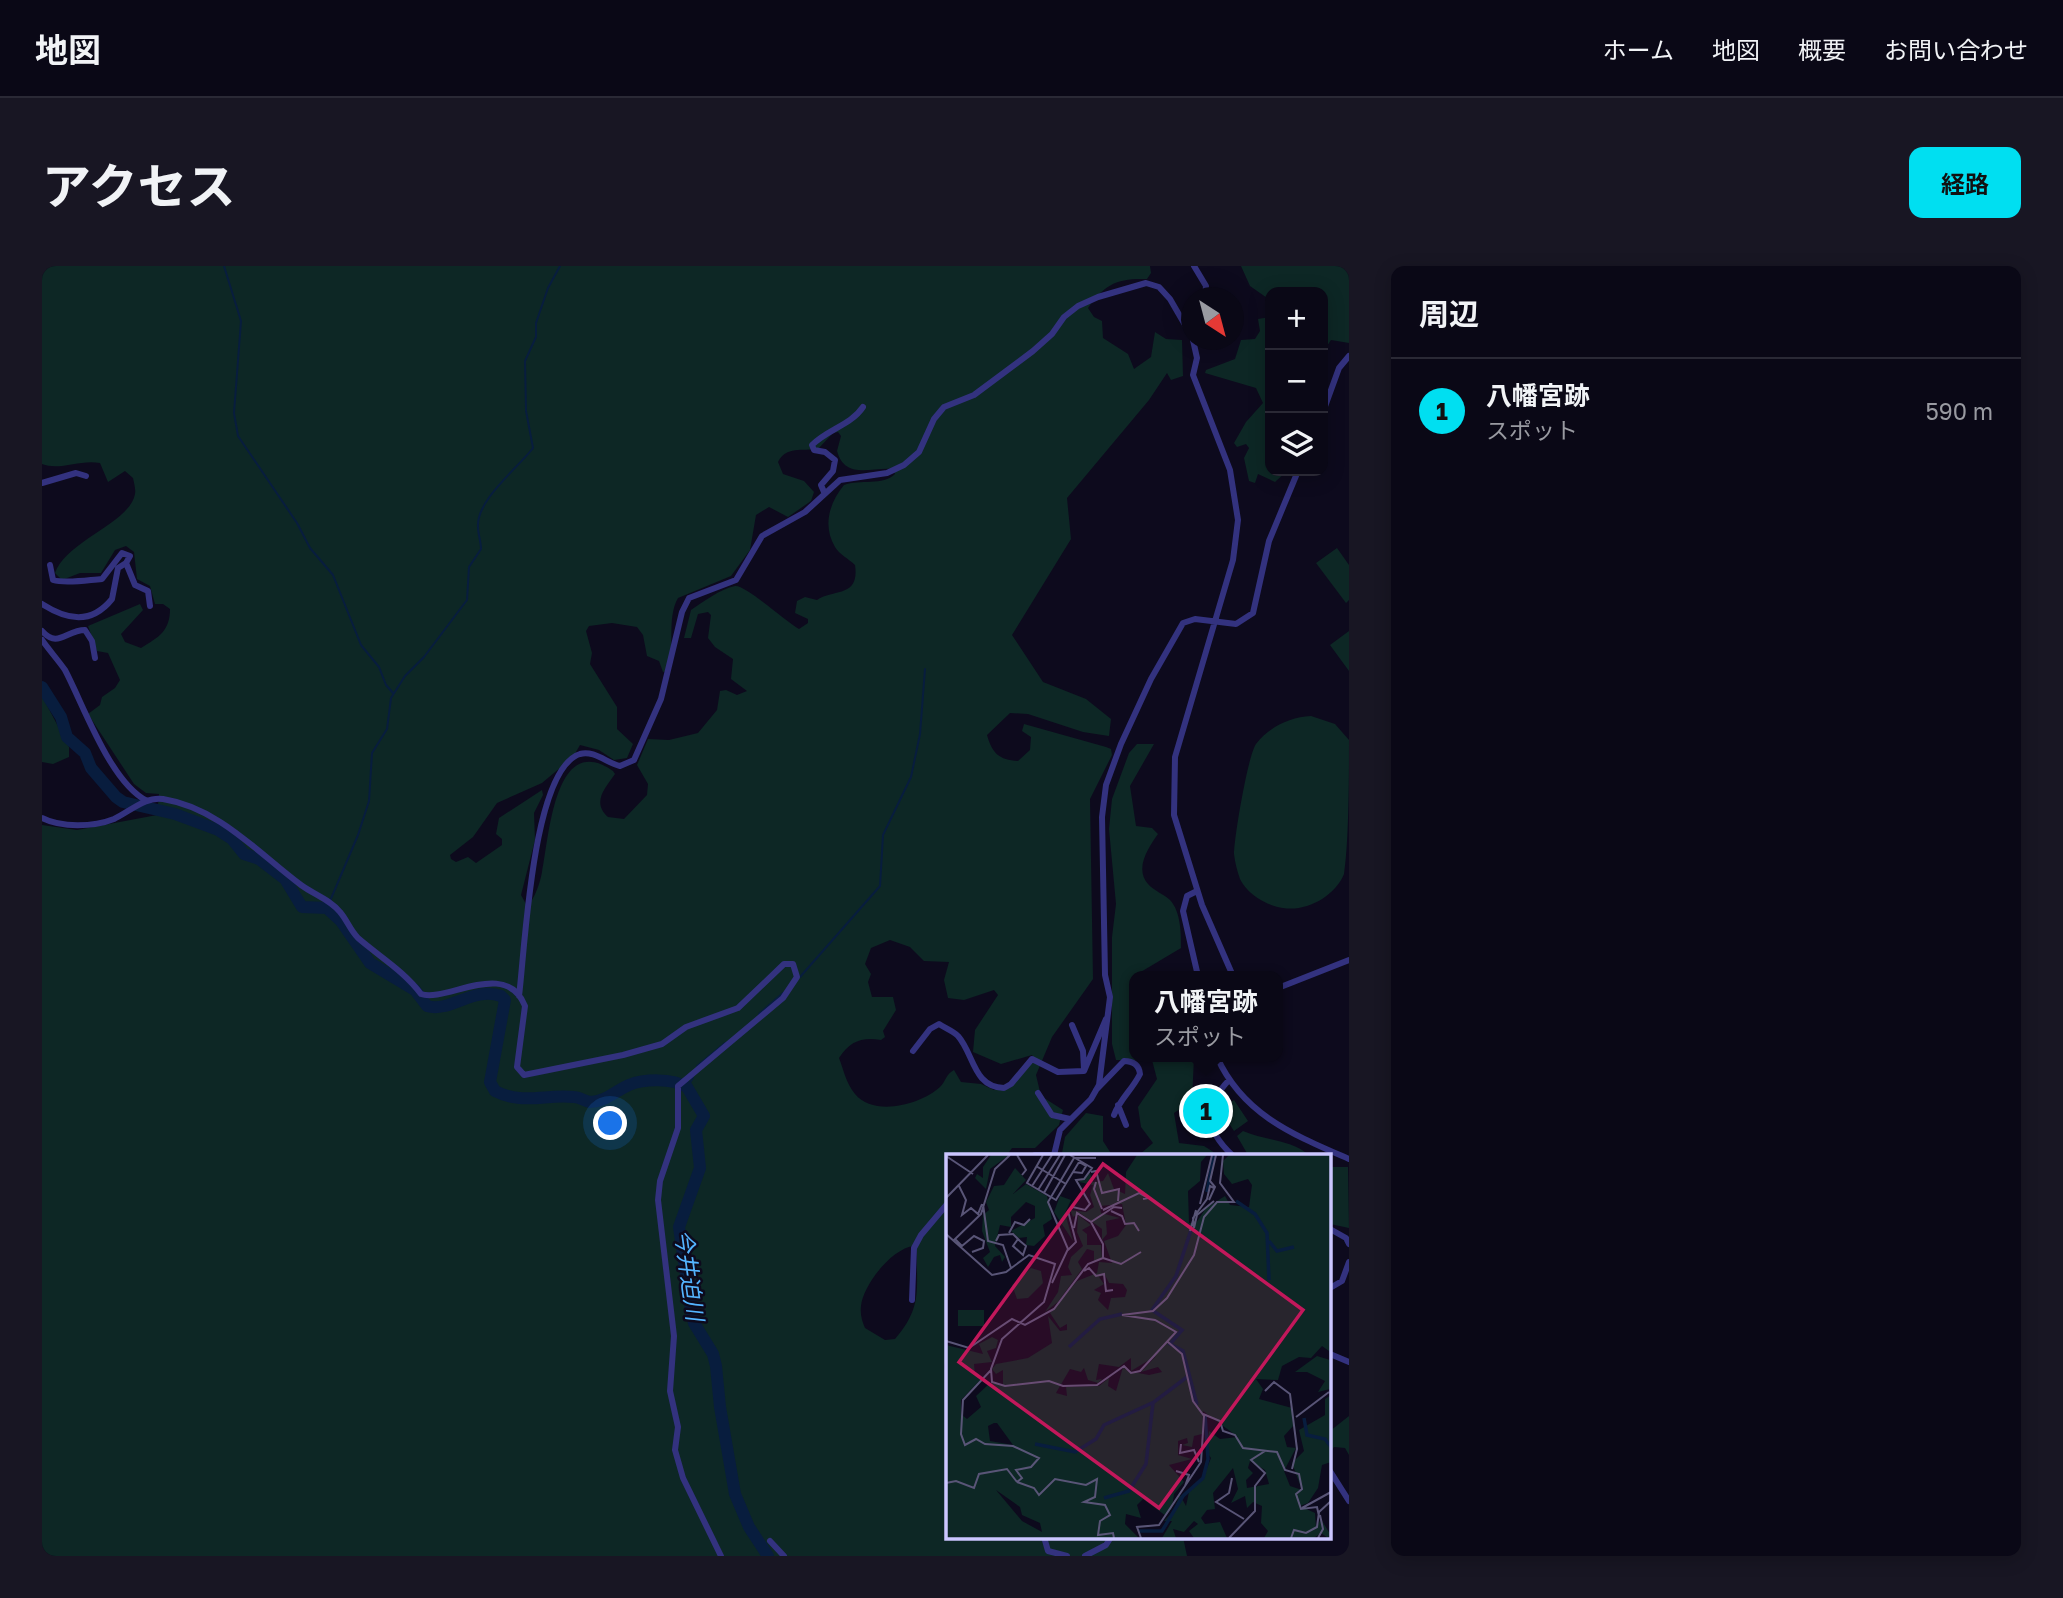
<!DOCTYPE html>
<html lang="ja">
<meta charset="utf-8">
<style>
body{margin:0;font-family:"Golos Text","Noto Sans JP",sans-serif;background:#181623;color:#f1f3f6}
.controls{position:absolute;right:21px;top:21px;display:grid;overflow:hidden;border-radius:14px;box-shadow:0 4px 18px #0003}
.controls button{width:63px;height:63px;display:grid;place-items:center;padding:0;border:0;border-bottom:2px solid #2a2935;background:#0a0816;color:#f1f3f6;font:35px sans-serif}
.compass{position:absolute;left:1139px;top:21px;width:63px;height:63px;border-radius:50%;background:#0a0816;box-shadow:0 4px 18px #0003;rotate:144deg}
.you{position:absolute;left:569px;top:858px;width:24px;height:24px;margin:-18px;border:5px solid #fff;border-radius:50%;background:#1a73e8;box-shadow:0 0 0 10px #1a73e833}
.badge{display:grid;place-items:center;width:46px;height:46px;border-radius:50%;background:#00dff1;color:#111;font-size:23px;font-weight:700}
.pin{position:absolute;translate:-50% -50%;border:4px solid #fff;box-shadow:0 2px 7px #0006}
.popup{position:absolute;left:1087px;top:705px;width:154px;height:91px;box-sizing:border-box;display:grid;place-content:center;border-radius:14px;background:#0a0816;filter:drop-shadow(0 2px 5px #0005);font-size:23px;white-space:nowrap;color:#999aa1}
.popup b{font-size:26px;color:#f1f3f6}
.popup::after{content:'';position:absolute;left:50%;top:100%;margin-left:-14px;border:14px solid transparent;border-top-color:#0a0816}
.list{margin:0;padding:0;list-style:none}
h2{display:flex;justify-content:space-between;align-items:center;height:91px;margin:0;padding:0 28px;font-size:30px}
h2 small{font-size:23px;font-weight:400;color:#999aa1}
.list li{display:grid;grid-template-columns:46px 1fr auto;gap:21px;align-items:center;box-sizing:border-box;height:105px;padding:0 28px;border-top:2px solid #2a2935}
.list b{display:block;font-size:26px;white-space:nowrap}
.list p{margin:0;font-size:23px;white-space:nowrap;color:#999aa1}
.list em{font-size:23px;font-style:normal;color:#999aa1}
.icon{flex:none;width:38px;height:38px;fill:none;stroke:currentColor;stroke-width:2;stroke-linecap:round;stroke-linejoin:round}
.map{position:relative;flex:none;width:1307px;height:1290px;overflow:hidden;border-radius:14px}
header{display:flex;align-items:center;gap:42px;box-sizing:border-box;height:98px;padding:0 35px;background:#0a0816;border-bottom:2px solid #2a2935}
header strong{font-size:33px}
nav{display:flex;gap:38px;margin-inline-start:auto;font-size:24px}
.intro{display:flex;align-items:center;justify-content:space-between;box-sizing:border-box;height:168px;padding:0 42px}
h1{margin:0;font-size:49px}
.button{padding:18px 32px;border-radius:14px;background:#00dff1;color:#111;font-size:24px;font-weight:700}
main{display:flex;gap:42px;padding:0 42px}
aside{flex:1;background:#0a0816;border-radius:14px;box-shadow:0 4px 18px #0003}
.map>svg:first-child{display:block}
</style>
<header>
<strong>地図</strong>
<nav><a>ホーム</a><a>地図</a><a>概要</a><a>お問い合わせ</a></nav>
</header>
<div class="intro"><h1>アクセス</h1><a class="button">経路</a></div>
<main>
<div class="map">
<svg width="1307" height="1290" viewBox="0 0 1307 1290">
<rect width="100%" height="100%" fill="#0d0a1d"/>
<path fill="#0d2725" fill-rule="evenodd" d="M 0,0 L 1108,0 L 1109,7 L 1105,13 C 1075,12 1063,18 1046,42 L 1052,51 L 1060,55 L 1061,72 L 1086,88 L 1092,103 L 1109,91 L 1113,66 L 1124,73 L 1140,74 L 1141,110 L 1129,114 L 1125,107 L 1107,134 L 1025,232 L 1029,273 L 970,369 L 1001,416 L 1044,433 L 1069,453 L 1067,470 L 1041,466 L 986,448 L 968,447 L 945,469 C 950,487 957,494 976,495 L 988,484 L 989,471 L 980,465 L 982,458 L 1064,481 L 1069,483 L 1070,489 L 1048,533 L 1051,713 L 1010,771 L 994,809 L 999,830 L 1021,844 L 1017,859 L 993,882 L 970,882 L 965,889 L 906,889 L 906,1086 L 902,1100 L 906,1117 L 906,1271 L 1141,1271 L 1145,1290 L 0,1290 L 0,559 L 35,564 L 115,549 L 117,528 L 104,527 L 92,518 L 46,448 L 58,439 L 60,431 L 73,422 L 78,414 L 66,387 L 55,385 L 46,360 L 98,338 L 101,344 L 79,368 L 83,376 L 99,382 C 117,371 128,365 128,343 L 121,338 L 113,338 L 108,320 L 95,313 L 92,286 L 84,280 L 73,284 L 59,307 L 38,307 L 20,314 L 13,307 C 24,275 88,257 93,228 C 94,224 92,217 91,212 L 83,205 L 66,216 L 58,197 C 38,193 18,205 0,198 ZM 796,166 L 799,170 L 795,185 C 803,214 829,201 851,203 L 853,208 C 841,220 818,213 802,219 C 788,236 780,259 793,281 C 797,288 807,293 813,299 C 818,332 791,323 775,334 L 763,331 L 755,335 L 753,347 L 766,353 L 766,357 L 757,363 C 743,355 704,319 693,320 C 678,323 661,336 649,344 L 642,372 L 649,372 L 656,348 L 666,346 L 669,349 L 666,372 L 673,381 L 691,393 L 689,413 L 705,425 L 695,429 L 684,424 L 678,425 L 675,444 L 656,467 L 627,474 L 606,473 L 595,499 L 606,518 L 605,529 L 582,553 L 566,551 C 549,536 564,521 573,508 L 571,505 C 512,463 507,574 500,606 C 498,617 494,628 488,637 L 484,638 L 479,629 L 493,574 L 492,547 L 501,529 L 500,524 L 457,552 L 454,568 L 460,573 L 460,579 L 434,597 L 426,591 L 414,596 L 409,593 L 408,589 L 431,571 L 455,537 L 500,517 L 531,491 L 538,479 L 557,484 L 572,494 L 585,492 L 591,478 L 575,463 L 575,441 L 548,398 L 550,387 L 544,365 L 547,360 L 570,357 L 595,361 L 601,369 L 605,390 L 617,395 L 621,406 L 625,405 C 634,383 624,353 636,332 L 689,310 L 708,284 L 714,249 L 727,241 L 746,251 L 769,235 L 772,226 L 762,215 L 741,208 L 736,196 C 744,180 760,185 776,183 L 791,167 ZM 848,674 L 868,681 L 882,695 L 907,696 L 902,714 L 906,732 L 922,734 L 952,724 L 956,729 L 933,764 L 931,786 L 959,798 L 990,789 L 993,794 L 964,819 L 952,824 L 939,818 L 919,816 L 912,804 C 904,808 904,815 898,821 C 878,839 832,851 813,828 C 804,817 802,805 797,792 C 808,775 820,771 839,774 L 843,771 L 841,765 L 854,744 L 851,731 L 830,731 L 826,716 L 829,708 L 823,698 L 829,682 ZM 872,980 L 875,984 C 874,1024 881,1040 853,1073 L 843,1074 L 823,1062 C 820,1055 818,1048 819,1040 C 821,1019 850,982 872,980 Z
M 1199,0 L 1307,0 L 1307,77 L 1289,74 L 1283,83 L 1281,97 L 1281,26 L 1228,26 L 1228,34 L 1208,20 Z
M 1228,51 L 1228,205 L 1245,205 L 1233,216 L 1216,208 L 1213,217 L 1207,215 L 1202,192 L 1207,182 L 1204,178 L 1195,181 L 1192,177 L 1204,156 L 1221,137 L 1214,122 L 1163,107 L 1164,104 L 1193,93 L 1199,74 L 1213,73 L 1218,65 L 1216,53 Z
M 1295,282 L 1307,299 L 1307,334 L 1304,337 L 1274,297 Z
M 1307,365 L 1307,405 L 1288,379 Z
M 0,430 L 27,481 L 27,491 L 11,498 L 0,496 Z
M 1269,450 L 1293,458 L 1307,474 C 1307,509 1307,576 1302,608 C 1293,630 1265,646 1241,642 C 1225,640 1205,628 1198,613 C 1195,605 1193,596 1192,588 C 1192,572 1206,489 1214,478 C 1227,461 1248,451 1269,450 Z
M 1095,478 L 1112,478 L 1088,520 L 1094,560 L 1110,562 L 1116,568 C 1107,581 1092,602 1106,618 C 1112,625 1122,628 1128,634 C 1139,646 1139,667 1139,682 L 1092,710 L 1092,791 L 1152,791 L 1150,835 L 1132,847 L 1137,877 L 1162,880 L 1176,889 L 1097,889 L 1111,877 L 1099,861 L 1096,841 L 1115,813 L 1110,794 L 1074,794 L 1070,778 L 1070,671 L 1074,638 L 1067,563 L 1070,533 L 1087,487 Z
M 1192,834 L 1206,855 L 1192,865 L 1178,844 Z
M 1044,847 L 1061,850 L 1061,875 L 1070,889 L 1020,887 L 1023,871 Z
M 1201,865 C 1224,875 1248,873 1267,889 L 1206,889 L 1195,870 Z
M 1288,901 L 1306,901 L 1307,962 L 1288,958 Z
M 1307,1150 L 1307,1189 L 1303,1182 L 1292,1181 L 1288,1186 L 1288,1165 Z"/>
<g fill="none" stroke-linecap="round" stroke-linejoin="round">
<path stroke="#081d3e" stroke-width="2" d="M 182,0 L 199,55 L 192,147 L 196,170 L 255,257 L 268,282 L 291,309 L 319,379 L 337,401 L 344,419 L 351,427
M 288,635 L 316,569 L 327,535 L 330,487 L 345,463 L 349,432 L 363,410 L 382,391 L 425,334 L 427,301 L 439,283 C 439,276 436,268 436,261 C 434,234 476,202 491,182 L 484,145 L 483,95 L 494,71 L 494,57 L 506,22 L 518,0
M 758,711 L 838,620 L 841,569 L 869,511 L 878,468 L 883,403
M 717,748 L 741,727
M 655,800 L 683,777
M 645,821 L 651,812"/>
<path stroke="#081d3e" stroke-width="12" d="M 0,421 L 19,451 L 25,471 L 43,487 L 49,502 L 74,531 L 81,536 L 133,548 L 176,564 L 190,573 L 202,588 L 217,593 L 243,613 L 260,641 L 285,642 L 299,655 L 328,697 L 373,724 L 385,740 C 408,747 431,720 459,730 L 463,734 L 448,816 L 453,825 C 479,839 504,828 532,831 C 537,831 543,835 548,836 C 563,836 573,825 587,819 C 602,813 630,812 645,821 L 662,850 L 654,864 L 658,902 L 637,961 L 648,1037 L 652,1057 L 671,1088 L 674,1100 L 678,1141 L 693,1228 L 707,1261 L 726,1290"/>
<path stroke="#33327f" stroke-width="6" d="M 1152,0 L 1164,20 L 1163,32
M 1151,74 L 1155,92 L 1151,109 L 1188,204 L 1196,254 L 1191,294 L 1133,491 L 1132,549 L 1160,639 L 1191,710
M 1281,146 L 1297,102 L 1307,90
M 0,217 L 34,207 L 44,210
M 782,226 L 779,219 L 791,205 L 793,194 L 783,186 L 772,184 L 770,179 C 786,163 809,159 821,141
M 8,299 L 11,314 C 24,318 46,314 60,313 L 80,287 L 88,290 L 84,297
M 0,338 C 25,354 49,359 70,333 L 76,302 L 84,297 L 93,319 L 106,325 L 108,340
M 0,365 C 16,383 24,364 43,364 L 50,375 L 53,392
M 0,374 C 7,384 16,394 23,404 C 42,440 68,516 105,535
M 0,552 C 19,562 52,561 72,553 C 87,546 104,530 121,533 C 177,542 216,587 259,619 C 271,628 289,634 298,646 C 305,654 308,664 316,672 C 338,691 362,705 379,728 C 404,737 464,692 483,740 L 475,801 L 482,809 L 581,789 L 620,778 L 644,761 L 696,742 L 742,698 L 751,698 L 755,711 L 741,732 L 636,820 L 636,862 L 618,915 L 616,934 L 632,1070 L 628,1125 L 636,1161 L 633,1184 L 641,1212 L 679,1290
M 1155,625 L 1145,630 L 1141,645 L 1156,710
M 1236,722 L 1307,694
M 477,730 C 483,684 490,503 538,488 C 552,484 565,497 578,500 L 592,494 L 619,433 L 640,346 L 647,332 L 694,314 L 720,270 L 763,246 L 798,214 L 845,207 L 862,199 L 877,186 L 892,153 L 902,141 L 932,129 L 991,85 L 1010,68 L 1022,51 L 1036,40 L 1056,31 L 1104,17 L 1117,21 L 1128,33 L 1150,71
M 1030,759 L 1041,785 L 1042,803
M 871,785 L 888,763 L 897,758 C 903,762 911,765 916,770 C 932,788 931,821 962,822 L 969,818 L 990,793 L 1016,806 L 1042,805 L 1064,753
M 1175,791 C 1201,849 1252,869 1307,893
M 1187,814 C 1160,843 1163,863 1190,889
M 1054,824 L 1082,795 C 1091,795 1097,799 1098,808 C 1090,824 1078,833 1072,849
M 996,827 L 1010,849 L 1028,853
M 1076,839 L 1084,859
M 993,889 L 1012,889
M 1012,889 L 1018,864 L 1049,833 L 1057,819 L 1068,731 L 1063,709 L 1060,551 L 1064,519 L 1079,478 L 1109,413 L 1141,357 L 1153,353 L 1194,358 L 1211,347 L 1227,275 L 1256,205
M 1288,963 L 1304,972 L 1307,978
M 1288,1022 L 1300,1015 L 1307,996
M 870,1034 L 872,982 L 879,969 L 906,937
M 1288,1088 L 1307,1096
M 1288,1205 L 1307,1235
M 1002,1271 L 1006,1285 L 1025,1290
M 728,1275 L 742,1290
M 1043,1290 L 1064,1279 L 1069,1271"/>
</g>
<g text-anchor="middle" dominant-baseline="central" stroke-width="5" stroke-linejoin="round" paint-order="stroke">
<g font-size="23" font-style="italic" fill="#54b4ff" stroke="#0d0a1d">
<text transform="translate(648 1009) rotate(82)">今井迫川</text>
</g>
</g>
<g transform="translate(904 888)">
<rect width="385" height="385" fill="#0d0a1d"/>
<path d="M 45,1 L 63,1 L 44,15 L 40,35 L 29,24 L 31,20 L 37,24 L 37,13 ZM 191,1 L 261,1 L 255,8 L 254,27 L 242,37 L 243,69 L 250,69 L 260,54 L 279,42 L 284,51 L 303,53 L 306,31 L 302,25 L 286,30 L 278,20 L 277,7 L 283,1 L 385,1 L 384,235 L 372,238 L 379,227 L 361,218 L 349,218 L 371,202 L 384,206 L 383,197 L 376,192 L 365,204 L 353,203 L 336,212 L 332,226 L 310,225 L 317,235 L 313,245 L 346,254 L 347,272 L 338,282 L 341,293 L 350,294 L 338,317 L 344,332 L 356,336 L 346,309 L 358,297 L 353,276 L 379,261 L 379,245 L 385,241 L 385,308 L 376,311 L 372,334 L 362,349 L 354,352 L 369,359 L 370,374 L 375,365 L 384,380 L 382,384 L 375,379 L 368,384 L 318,384 L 322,377 L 315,369 L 316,352 L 307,348 L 301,354 L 299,342 L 285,349 L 292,335 L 287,314 L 267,339 L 269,355 L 261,356 L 255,364 L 259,370 L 274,368 L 281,384 L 248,384 L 243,377 L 252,370 L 248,367 L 238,378 L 227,375 L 230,384 L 216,384 L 226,367 L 218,367 L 227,357 L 234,341 L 240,352 L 243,338 L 257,324 L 265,304 L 260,297 L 263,277 L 274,285 L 292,283 L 257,257 L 256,280 L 248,282 L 246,293 L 236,291 L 242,289 L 241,284 L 232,287 L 232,301 L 246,305 L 223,311 L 238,328 L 228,340 L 226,354 L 220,362 L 197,345 L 191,351 L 195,364 L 180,360 L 179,370 L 193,384 L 0,384 L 0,191 L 37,200 L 33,190 L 46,183 L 52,186 L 50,194 L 41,197 L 46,208 L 28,210 L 29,221 L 36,224 L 15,246 L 15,260 L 21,265 L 35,253 L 30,242 L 44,229 L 57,231 L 57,216 L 50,220 L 46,215 L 50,210 L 82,204 L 106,189 L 102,162 L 114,177 L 121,176 L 121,170 L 114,174 L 104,159 L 131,127 L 151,119 L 153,108 L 166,109 L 158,87 L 172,82 L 180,71 L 176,50 L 154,52 L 155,59 L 174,64 L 160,67 L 161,80 L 156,86 L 156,75 L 134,59 L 127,63 L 124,56 L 140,58 L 148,53 L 144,41 L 147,31 L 133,28 L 144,19 L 147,28 L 157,27 L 162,19 L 168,35 L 179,40 L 180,18 ZM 159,121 L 163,129 L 177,130 L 181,136 L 179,143 L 165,144 L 162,156 L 152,146 L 155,139 L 148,136 L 158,130 L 153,123 ZM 210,202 L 195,218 L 212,213 L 216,218 L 203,221 L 182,217 L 177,213 L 170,237 L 162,232 L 163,224 L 153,232 L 120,233 L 121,242 L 110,239 L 124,215 L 135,218 L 138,214 L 142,226 L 152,229 L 156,225 L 150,226 L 153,210 L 173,213 L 185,204 L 185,217 ZM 48,269 L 51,269 L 67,291 L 44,287 L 42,272 ZM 304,307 L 319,316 L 323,330 L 301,334 L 300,326 L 307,319 L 302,314 ZM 50,336 L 74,353 L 76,361 L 94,369 L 96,378 L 76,367 ZM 69,14 L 80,26 L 67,40 L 80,30 L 101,42 L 106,65 L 97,71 L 99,82 L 88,92 L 80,91 L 81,83 L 73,84 L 65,77 L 89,64 L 89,52 L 80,48 L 65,63 L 65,73 L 54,71 L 49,92 L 59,103 L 56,108 L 54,101 L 48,103 L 42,113 L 37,104 L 44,98 L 36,77 L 37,61 L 43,56 L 40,48 L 48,32 L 58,31 ZM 114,42 L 125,46 L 119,59 L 127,87 L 108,58 ZM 132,61 L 145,71 L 136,76 L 141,80 L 141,91 L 155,91 L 156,104 L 148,107 L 148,97 L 141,95 L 132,108 L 136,115 L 112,148 L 99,158 L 112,138 L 115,122 L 126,121 L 122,113 L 125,103 L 137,92 L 131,78 ZM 85,114 L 95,117 L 97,129 L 82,144 L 71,145 L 66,131 ZM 12,156 L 38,156 L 38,172 L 12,172 Z" fill="#0d2725" fill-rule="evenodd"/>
<path fill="none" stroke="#081d3e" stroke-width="3.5" d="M 261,38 L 268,1M 290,47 L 309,60 L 321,79 L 323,126M 246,73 L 230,122 L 206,156 L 236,176 L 224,190 L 237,197 L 251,251M 323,87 L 331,97 L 348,93M 123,193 L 154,165 L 176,160M 358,264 L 361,281 L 379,285 L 385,293M 89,290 L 129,298 L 150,285 L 158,271 L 208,248 L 241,223M 158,344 L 183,337 L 200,310 L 207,249M 193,377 L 216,377 L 237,342 L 257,324 L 262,305 L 259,260"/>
<path fill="none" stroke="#595577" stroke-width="2" d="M 71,1 L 80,16 L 76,21M 97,1 L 81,29 L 110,46 L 133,8 L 140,12 L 136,19 L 127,18M 0,2 L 27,20M 128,4 L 150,4M 90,12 L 120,30M 145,18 L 150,17 L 156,39 L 173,35 L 172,47M 150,28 L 148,35 L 156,55M 13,32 L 20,46 L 16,61 L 25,54 L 32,60 L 36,50M 86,32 L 106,1M 92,36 L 114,1M 98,39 L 119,1M 0,44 L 42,1M 263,46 L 269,33 L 264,27 L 270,1M 268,47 L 251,61 L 248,74 L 247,64 L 261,45 L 264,32 L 268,34M 37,50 L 42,87 L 57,91 L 65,114M 254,50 L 266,1M 157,56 L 193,39 L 202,44 L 197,45M 165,57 L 176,62 L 179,70 L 188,69 L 193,77M 145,68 L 168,53 L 176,54M 244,77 L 250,56M 63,79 L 69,68 L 78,71 L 84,65M 0,80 L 46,121 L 60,118 L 83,101 L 109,110 L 98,148 L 56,185 L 45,215 L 46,228 L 59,232 L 103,227 L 117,232 L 151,231 L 178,212 L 185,219 L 194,217 L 230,178 L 209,166 L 176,161 L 207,157 L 221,144 L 248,101 L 258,63 L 271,48 L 288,48 L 274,29 L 277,1M 9,85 L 16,92 L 28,82 L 38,87 L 37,94 L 26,98M 7,87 L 35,60 L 49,15 L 64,1M 50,87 L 53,81 L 67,80 L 74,87 L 80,92 L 77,101 L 67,92 L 72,85M 122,96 L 130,88 L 122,57 L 127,53 L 139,56 L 144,50 L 130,26 L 138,25 L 146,14 L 124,1M 157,104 L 175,110 L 195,98M 138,117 L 143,114 L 150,122 L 158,120 L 160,137 L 167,136M 106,129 L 122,95 L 102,48 L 128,4M 0,187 L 23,194 L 66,165 L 79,171 L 108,155 L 142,110 L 157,104 L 157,90 L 145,68 L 131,59 L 128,74M 45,216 L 17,246 L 15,280 L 19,291 L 30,285 L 39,290 L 67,292 L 93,304 L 85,313 L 70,316 L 76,324 L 71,328M 319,237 L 328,228 L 344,240 L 351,295 L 346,315M 257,260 L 274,267 L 277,277 L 289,281 L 297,294 L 331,298 L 339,316 L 353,320 L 356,335 L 350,340 L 355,355 L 371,353 L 373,362M 350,263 L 383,238M 235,290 L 234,299 L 248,296 L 253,308M 230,317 L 243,321 L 239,332M 286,324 L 283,339 L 270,348 L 298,365M 71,328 L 88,334 L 93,341 L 109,325 L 140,331 L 151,325 L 149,343 L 138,348 L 159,351 L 164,361 L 154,367 L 152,381 L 167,379 L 168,384M 0,329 L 10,327 L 28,334 L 33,320 L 61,315 L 71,328M 356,354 L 385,338M 195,384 L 191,373 L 213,371 L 255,308 L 258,262 L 247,247 L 236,200 L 222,188M 283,384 L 309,357 L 309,332 L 319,319 L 305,306 L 319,297M 345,384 L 348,376 L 360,379 L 371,373 L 373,358 L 385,347M 372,384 L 377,375 L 374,361"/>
<path fill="#c2185b" fill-opacity="0.15" stroke="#c2185b" stroke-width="3.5" d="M 157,10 L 357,156 L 213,354 L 13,208 Z"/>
<rect width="385" height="385" fill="none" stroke="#cbc6ff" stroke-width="3.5"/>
</g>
</svg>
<div class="controls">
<button>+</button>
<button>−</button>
<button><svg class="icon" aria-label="layers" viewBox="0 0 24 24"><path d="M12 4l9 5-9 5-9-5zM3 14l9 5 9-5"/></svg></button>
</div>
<svg class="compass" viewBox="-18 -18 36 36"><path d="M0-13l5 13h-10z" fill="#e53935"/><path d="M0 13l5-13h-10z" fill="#999aa1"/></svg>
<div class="you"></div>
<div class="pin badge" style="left:1164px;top:845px">1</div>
<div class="popup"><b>八幡宮跡</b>スポット</div>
</div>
<aside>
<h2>周辺<small></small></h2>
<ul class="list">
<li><span class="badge">1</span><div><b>八幡宮跡</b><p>スポット</p></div><em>590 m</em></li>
</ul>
</aside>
</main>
